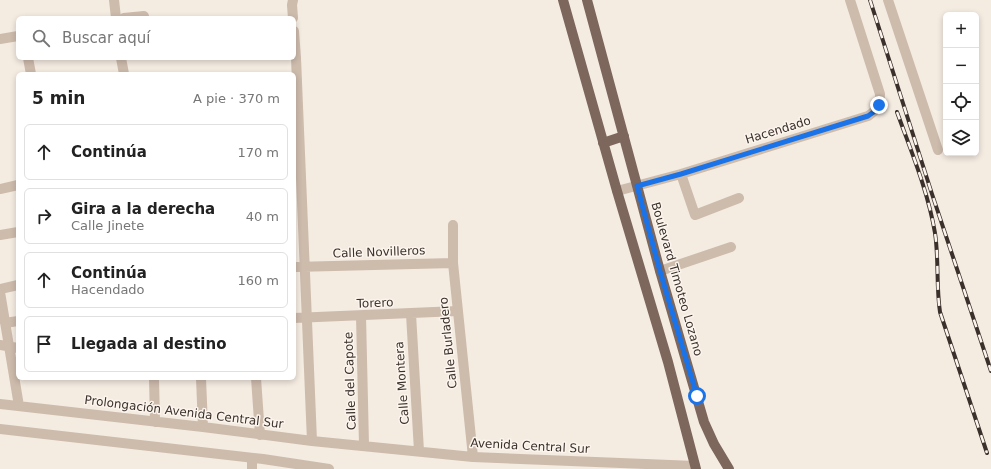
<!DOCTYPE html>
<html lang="es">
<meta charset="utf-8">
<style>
body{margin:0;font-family:"DejaVu Sans",sans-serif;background:#f6f6f6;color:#222}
.controls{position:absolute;right:12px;top:12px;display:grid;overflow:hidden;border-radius:6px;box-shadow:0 2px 6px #0003}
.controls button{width:36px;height:36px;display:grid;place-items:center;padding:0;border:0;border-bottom:1px solid #e0e0e0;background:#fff;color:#222;font:20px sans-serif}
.stop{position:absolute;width:12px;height:12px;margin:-9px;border:3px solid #1a73e8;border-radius:50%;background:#fff}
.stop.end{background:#1a73e8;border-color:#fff;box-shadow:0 1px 4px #0008}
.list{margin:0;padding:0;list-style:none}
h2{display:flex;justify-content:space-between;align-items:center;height:52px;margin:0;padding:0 16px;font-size:17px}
h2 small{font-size:13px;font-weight:400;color:#767676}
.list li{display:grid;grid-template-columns:26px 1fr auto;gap:12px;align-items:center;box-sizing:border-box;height:56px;margin:0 8px 8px;padding:0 8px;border:1px solid #e0e0e0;border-radius:6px}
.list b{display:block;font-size:15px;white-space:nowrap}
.list p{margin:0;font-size:13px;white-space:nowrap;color:#767676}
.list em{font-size:13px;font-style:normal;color:#767676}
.icon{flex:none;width:22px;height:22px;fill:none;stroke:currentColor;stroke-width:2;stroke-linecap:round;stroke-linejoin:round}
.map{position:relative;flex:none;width:991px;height:469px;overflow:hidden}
.search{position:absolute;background:#fff;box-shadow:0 2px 6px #0003;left:16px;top:16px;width:280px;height:44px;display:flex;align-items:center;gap:10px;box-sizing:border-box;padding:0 14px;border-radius:6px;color:#767676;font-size:15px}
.panel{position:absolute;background:#fff;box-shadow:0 2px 6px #0003;left:16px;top:72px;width:280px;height:308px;border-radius:6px}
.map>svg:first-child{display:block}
</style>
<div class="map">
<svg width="991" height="469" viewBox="0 0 991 469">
<rect width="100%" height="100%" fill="#f4ebe1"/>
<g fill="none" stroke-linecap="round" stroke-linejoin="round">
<path stroke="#cdbbac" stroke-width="10" d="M 114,0 L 116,18
M 293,0 L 292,5 L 293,18
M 888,0 L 938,150
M 124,18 L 144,16
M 294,31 L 296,58 L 312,441
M 0,39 L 18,36
M 28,58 L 31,74
M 121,58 L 124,74
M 681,174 L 695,215 L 739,198
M 0,189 L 18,185
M 617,191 L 681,174 L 868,116 C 877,110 880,105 880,94 L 850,0
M 453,225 L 453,263 L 473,457
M 0,235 L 18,232
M 294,267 L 453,263
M 660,271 L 731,247
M 0,289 L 18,285
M 0,292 L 19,406
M 411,314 L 419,451
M 361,316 L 364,445
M 294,318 L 458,311
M 5,323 L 18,321
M 0,345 L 18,348
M 154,378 L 155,422
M 201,378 L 203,427
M 256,378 L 260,435
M 0,404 L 203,427 L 312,441 L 473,457 L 695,466
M 0,429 L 263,459 L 329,469
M 252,469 L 252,458"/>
<path stroke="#7d675c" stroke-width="10" d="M 563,0 L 617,191 L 668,362 L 696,469
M 587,0 L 660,271 L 704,422 L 714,444 L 729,469
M 603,143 L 624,136"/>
<defs>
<path id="rail" d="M 870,0 L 932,194 L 991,371
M 897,112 C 911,151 928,191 935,233 C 939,259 936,286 940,312 L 987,453"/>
</defs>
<use href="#rail" stroke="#3b302b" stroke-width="4"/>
<use href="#rail" stroke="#fbf5ee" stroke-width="2.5" stroke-dasharray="8" stroke-linecap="butt"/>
</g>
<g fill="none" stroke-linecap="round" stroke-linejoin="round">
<path stroke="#1a73e8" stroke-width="5" d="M 697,396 L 660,271 L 637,186 L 681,174 L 868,116 L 875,111 L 879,105"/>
</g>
<g text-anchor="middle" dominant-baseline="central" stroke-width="3" stroke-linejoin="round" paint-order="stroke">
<g font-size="12" fill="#3b302b" stroke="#fbf5ee">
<text transform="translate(778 130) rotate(-17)">Hacendado</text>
<text transform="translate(379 252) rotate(-2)">Calle Novilleros</text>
<text transform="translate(677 279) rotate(74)">Boulevard Timoteo Lozano</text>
<text transform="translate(375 303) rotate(-2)">Torero</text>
<text transform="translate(448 343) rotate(-96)">Calle Burladero</text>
<text transform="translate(350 381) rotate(-92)">Calle del Capote</text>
<text transform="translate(402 383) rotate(-94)">Calle Montera</text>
<text transform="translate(184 412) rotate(7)">Prolongación Avenida Central Sur</text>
<text transform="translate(530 446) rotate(3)">Avenida Central Sur</text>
</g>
</g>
</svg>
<div class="controls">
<button>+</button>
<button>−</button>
<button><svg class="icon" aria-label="locate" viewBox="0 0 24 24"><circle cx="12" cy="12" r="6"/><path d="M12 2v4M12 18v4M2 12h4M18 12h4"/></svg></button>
<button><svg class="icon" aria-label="layers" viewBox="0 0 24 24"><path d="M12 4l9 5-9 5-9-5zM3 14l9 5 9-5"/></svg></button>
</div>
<div class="stop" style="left:697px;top:396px"></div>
<div class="stop end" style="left:879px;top:105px"></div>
<div class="search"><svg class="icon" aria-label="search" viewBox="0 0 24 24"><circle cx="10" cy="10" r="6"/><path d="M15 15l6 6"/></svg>Buscar aquí</div>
<section class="panel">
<h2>5 min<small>A pie · 370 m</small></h2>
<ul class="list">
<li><svg class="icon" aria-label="ahead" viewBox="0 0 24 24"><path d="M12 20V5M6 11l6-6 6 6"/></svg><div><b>Continúa</b></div><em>170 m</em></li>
<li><svg class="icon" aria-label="right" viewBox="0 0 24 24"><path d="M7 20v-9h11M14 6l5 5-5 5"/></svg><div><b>Gira a la derecha</b><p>Calle Jinete</p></div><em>40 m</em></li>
<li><svg class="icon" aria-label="ahead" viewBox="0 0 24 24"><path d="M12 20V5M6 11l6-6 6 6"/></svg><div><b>Continúa</b><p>Hacendado</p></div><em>160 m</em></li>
<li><svg class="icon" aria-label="arrive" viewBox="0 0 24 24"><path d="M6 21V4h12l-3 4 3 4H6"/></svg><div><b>Llegada al destino</b></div></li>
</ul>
</section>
</div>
